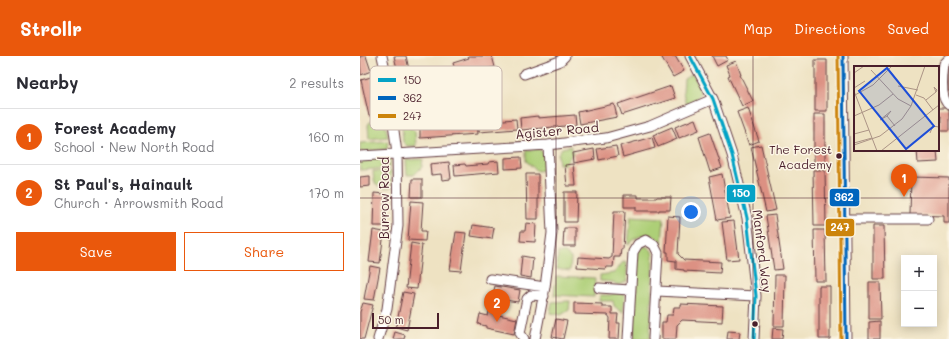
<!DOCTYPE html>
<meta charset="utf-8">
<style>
body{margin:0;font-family:Mali,sans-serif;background:#f2f2f3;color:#2b2b33}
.controls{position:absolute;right:12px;bottom:12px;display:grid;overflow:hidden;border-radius:0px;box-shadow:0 2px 10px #0003}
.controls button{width:36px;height:36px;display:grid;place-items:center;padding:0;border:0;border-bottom:1px solid #e1e1e2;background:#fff;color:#2b2b33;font:20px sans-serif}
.scale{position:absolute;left:12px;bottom:10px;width:67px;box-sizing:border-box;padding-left:4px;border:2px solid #4a1f2b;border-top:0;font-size:11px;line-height:14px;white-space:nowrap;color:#4a1f2b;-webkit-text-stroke:3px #fcf5e5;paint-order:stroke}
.you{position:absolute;left:331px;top:156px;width:14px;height:14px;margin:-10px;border:3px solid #fff;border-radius:50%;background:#1a73e8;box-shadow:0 0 0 6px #1a73e833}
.badge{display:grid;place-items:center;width:26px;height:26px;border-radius:50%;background:#ea580c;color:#fff;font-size:13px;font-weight:700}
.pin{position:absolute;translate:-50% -33px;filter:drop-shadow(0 1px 2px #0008)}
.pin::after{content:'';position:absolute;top:21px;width:14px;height:12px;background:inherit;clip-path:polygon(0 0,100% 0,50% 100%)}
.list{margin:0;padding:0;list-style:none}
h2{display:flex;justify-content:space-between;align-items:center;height:52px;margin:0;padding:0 16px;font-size:17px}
h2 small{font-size:13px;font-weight:400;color:#7c7c81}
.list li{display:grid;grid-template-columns:26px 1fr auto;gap:12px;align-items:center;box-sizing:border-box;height:56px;padding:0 16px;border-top:1px solid #e1e1e2}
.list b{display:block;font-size:15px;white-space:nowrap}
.list p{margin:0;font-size:13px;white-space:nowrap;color:#7c7c81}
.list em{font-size:13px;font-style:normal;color:#7c7c81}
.actions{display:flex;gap:8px;padding:12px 16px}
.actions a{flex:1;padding:9px 0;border:1px solid #ea580c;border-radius:0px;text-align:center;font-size:14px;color:#ea580c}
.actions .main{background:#ea580c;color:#fff}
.map{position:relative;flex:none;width:589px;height:283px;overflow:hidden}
header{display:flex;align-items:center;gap:24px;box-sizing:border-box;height:56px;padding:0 20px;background:#ea580c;color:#fff}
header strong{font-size:19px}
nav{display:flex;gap:22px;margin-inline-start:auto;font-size:14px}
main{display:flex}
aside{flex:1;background:#fff}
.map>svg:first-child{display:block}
</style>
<header>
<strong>Strollr</strong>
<nav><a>Map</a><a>Directions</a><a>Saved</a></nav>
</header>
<main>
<aside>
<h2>Nearby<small>2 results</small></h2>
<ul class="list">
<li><span class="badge">1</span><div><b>Forest Academy</b><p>School · New North Road</p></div><em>160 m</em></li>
<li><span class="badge">2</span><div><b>St Paul's, Hainault</b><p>Church · Arrowsmith Road</p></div><em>170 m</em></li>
</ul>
<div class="actions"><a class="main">Save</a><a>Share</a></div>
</aside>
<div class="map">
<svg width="589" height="283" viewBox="0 0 589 283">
<rect width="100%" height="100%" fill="#fcf5e5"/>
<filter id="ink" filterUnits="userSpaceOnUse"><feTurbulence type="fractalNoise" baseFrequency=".025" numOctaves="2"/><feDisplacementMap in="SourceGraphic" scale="8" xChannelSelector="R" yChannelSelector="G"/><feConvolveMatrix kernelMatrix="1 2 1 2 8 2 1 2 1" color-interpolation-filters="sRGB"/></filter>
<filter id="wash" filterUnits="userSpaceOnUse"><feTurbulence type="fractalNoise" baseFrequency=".012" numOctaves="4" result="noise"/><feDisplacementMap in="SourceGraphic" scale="16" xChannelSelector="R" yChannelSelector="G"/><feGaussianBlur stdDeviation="0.9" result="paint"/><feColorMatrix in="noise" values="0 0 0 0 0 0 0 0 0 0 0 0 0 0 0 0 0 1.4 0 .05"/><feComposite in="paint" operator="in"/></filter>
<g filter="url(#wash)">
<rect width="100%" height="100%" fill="#eee2c2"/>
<path fill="#adcf77" stroke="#7c7751" d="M 333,18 L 341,34 L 337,42 L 326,49 L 323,36 L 324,23 Z
M 24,62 L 28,81 L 9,83 L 8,69 L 10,66 Z
M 48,70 L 55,75 L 56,90 L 47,90 L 43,86 L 42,71 Z
M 28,85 L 27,93 L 0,96 L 0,87 Z
M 211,90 L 213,97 L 205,108 L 199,108 L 198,98 L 202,92 Z
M 178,93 L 185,98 L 185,114 L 177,115 L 166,105 L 166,94 Z
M 30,101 L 30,112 L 0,114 L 0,104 Z
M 63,103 L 62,111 L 54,119 L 47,119 L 46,104 Z
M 13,115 L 31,115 L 31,132 C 16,133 14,129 13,115 Z
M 271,160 L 304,162 L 302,187 C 290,173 280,178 268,189 Z
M 283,190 C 289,191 292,193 293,199 L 290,283 L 274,283 L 278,193 Z
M 198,196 L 205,197 L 211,202 L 210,215 L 197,213 Z
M 263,206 L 267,207 L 267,225 L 262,228 L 258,229 L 253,226 L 240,225 L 240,219 L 254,217 Z
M 196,220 L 235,222 L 234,241 L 194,239 Z
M 255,237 L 265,238 L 263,257 L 254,250 L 253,245 L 239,245 L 240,239 L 250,239 Z
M 210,245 L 209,254 L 201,259 L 190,257 L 192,246 Z"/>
<g id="blocks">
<path fill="#dc9183" d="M 0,0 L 6,0 L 11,15 L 1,19 Z
M 34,0 L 46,0 L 54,36 L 43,38 Z
M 108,0 L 132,0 L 135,11 L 123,14 L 124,17 L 98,24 L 93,7 L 109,2 Z
M 301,0 L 315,0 L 324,15 L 313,21 Z
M 352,0 L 366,0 L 368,4 L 357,10 Z
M 455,4 L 467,4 L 467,55 L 455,55 Z
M 376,5 L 381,19 L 380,19 L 393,45 L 382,50 L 368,20 L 370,19 L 366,9 Z
M 586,6 L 589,6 L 589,35 L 585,35 Z
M 11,21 L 19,58 L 9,60 L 1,24 Z
M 311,30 L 315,42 L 262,59 L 258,48 Z
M 254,48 L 257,61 L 220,68 L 218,56 Z
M 388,52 L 399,85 L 389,89 L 377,56 Z
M 578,52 L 589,52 L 589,75 L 581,75 L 581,60 L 578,60 Z
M 454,58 L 465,58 L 465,110 L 454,110 Z
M 215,59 L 216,69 L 161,74 L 160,62 L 178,60 L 178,62 Z
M 156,63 L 157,73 L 119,76 L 119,66 Z
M 335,63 L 339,74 L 319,82 L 315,71 Z
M 117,66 L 118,78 L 60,82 L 60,70 Z
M 312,71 L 317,83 L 298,91 L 293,79 Z
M 350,77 L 362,112 L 350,116 L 339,81 Z
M 292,81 L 295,92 L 263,101 L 260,90 Z
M 401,89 L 416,154 L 406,156 L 391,91 Z
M 256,90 L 258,100 L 239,104 L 237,93 Z
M 234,93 L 235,103 L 214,107 L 213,97 Z
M 557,94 L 577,94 L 578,106 L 558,107 Z
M 161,101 L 162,112 L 145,113 L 145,102 Z
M 138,105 L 139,116 L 95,120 L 94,109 L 105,108 L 106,110 L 128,108 L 129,106 Z
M 89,106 L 91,123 L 82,124 L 81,118 L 71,119 L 70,108 Z
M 214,108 L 216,130 L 207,130 L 205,109 Z
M 453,114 L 465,114 L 466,170 L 454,170 Z
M 166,118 L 178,118 L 178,163 L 167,163 Z
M 362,118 L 370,162 L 357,164 L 349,121 Z
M 10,120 L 10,130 L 0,131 L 0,121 Z
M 551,121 L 589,122 L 589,167 L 584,167 L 584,160 L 550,159 Z
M 52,123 L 62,123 L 62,141 L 51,141 Z
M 204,136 L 217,136 L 216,166 L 204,166 Z
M 14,137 L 25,138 L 24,170 L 13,170 Z
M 264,139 L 278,139 L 278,142 L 296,142 L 297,141 L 311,141 L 310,154 L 299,154 L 299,155 L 276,155 L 276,151 L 264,151 Z
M 51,145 L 63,146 L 61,175 L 66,175 L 65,185 L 48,184 Z
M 254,155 L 265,155 L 263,193 L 261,193 L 260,201 L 254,201 L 253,211 L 246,211 L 245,213 L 217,211 L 218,201 L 249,203 L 252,201 Z
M 415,159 L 423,213 L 414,214 L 406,160 Z
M 308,160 L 320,161 L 318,198 L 324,204 L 361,206 L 360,217 L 324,215 L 324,214 L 316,213 L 316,205 L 308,204 L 308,196 L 306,196 Z
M 374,165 L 379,203 L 367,204 L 362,166 Z
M 166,167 L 176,168 L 175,186 L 160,185 L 161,175 L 165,175 Z
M 113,169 L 134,172 L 132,183 L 111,180 Z
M 513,170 L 524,170 L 525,223 L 513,223 Z
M 204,172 L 215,172 L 215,190 L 203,190 Z
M 13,174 L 24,176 L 20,207 L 9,206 Z
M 454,174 L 465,174 L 466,225 L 455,225 Z
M 96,176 L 106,177 L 101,215 L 90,214 Z
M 51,187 L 62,189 L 57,233 L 46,232 Z
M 162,200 L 173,202 L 171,222 L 160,220 Z
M 10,210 L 20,212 L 14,244 L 4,243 Z
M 415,219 L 425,219 L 424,270 L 414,270 Z
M 509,226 L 520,226 L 521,263 L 509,263 Z
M 135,230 L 160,234 L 158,246 L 138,243 L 134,258 L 157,263 L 154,278 L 126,272 L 126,270 L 118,268 L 120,258 L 128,260 Z
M 459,230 L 470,230 L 470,283 L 459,283 Z
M 43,236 L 54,238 L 47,274 L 36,271 Z
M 3,247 L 13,249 L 4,283 L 0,283 L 0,256 Z
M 214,247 L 242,248 L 242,251 L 252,251 L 252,258 L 258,258 L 257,267 L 260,267 L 259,283 L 249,283 L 250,262 L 248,259 L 214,258 Z
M 321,248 L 363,250 L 362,266 L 322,264 L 317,269 L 316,283 L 302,283 L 302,266 L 306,266 L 307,259 L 313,259 L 314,251 L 321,251 Z
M 196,263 L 207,265 L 203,283 L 192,281 Z
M 520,265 L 520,283 L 509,283 L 509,266 Z
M 413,272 L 423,273 L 422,283 L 412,283 Z
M 368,275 L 380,276 L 379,283 L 367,283 Z
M 35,276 L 45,279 L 44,283 L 33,283 Z"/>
</g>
</g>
<g filter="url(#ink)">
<use href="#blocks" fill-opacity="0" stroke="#633c42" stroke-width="1"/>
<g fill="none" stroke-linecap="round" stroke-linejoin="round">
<defs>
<path id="minor" d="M 330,0 L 353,43 L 372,99 L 387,162 L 396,240 L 394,283
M 483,0 L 486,283
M 589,3 L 584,8 C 583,19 579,42 589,49
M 164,18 L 200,5 L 205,0
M 0,100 L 188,89 L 246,82 L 290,70 L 353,43
M 485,163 L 568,163
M 130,223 L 185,231
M 239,232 L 270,234
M 297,235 L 396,240
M 18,283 L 27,253 L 38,170 L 37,97 L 27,22 L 22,0
M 164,283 L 160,277 L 167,243 L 171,239 L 184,240
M 175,283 L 185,231 L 192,177 L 188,89
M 268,283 L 273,196 L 278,188 L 286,184 L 294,189 L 298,197 L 293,283"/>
</defs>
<use href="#minor" stroke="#633c42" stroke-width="11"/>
<use href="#minor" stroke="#fff" stroke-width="9"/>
<defs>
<path id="bus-1" d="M 330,0 L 353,43 L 372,99 L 387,162 L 396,240 L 394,283"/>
<path id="bus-2" d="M 483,0 L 486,283"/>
<path id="bus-3" d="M 478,0 L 481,283"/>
</defs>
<use href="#bus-1" stroke="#fcf5e5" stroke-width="6"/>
<use href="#bus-2" stroke="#fcf5e5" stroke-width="6"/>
<use href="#bus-3" stroke="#fcf5e5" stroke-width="6"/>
<use href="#bus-1" stroke="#04a2c6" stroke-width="3"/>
<use href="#bus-2" stroke="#0065bd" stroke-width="3"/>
<use href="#bus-3" stroke="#cc840b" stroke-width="3"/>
</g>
</g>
<path fill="none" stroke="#4a1f2b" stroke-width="1" stroke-opacity="0.55" d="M 196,0 L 196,283M 393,0 L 393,283M 0,142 L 589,142"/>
<g fill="#4a1f2b" stroke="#fcf5e5" stroke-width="1.5">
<circle cx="479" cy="100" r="3.5"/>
<circle cx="395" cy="268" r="3.5"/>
</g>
<g text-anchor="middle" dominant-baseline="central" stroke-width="3" stroke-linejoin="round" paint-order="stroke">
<g font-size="12" fill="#4a1f2b" stroke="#fcf5e5" text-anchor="end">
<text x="472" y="93">The Forest<tspan x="472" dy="15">Academy</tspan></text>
</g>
<g font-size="13" fill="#4a1f2b" stroke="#fcf5e5">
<text transform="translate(197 74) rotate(-5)">Agister Road</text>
<text transform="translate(23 142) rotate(-90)">Burrow Road</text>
<text transform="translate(403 195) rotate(83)">Manford Way</text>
</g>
</g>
<g transform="translate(494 10)">
<rect width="85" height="85" fill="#eee2c2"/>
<path fill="none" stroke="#ac9486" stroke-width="1" d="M 17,4 L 44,33 L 57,40M 0,7 L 10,0M 44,20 L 64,24M 0,22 L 11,15M 0,25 L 23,85M 1,29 L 19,19 L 38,0M 62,29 L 70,32 L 79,44M 72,34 L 82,26 L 83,24 L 80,21 L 82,26M 0,50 L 25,39 L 39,28M 33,50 L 37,45 L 26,54 L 33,50 L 41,60M 76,67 L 79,60 L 85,61M 0,68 L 15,64M 0,77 L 18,72M 0,79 L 26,70 L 48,53 L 57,40 L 71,0M 27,85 L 85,39"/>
<path fill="#1d4ed8" fill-opacity="0.15" stroke="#1d4ed8" stroke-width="2" d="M 33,2 L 80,60 L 52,83 L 5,25 Z"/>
<rect width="85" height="85" fill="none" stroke="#4a1f2b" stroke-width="2"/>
</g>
<rect x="10" y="10" width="132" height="64" rx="6" fill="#fcf5e5" stroke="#c7b5ad" stroke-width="1"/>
<rect x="18" y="22" width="18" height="4" fill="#04a2c6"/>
<rect x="18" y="40" width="18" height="4" fill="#0065bd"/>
<rect x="18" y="58" width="18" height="4" fill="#cc840b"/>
<g font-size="11" fill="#4a1f2b">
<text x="43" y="28">150</text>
<text x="43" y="46">362</text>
<text x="43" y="64">247</text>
</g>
<g stroke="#fcf5e5" stroke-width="1.5">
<rect x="366" y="128" width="30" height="19" rx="4" fill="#04a2c6"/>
<rect x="469" y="132" width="31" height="19" rx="4" fill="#0065bd"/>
<rect x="465" y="162" width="30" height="19" rx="4" fill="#cc840b"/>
</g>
<g font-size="11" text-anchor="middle" font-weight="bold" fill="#fff">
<text x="381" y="141">150</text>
<text x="484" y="145">362</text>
<text x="480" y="175">247</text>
</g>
</svg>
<div class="controls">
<button>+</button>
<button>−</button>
</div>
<div class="scale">50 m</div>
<div class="you"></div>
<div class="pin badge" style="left:544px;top:141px">1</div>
<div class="pin badge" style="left:137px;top:266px">2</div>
</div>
</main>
